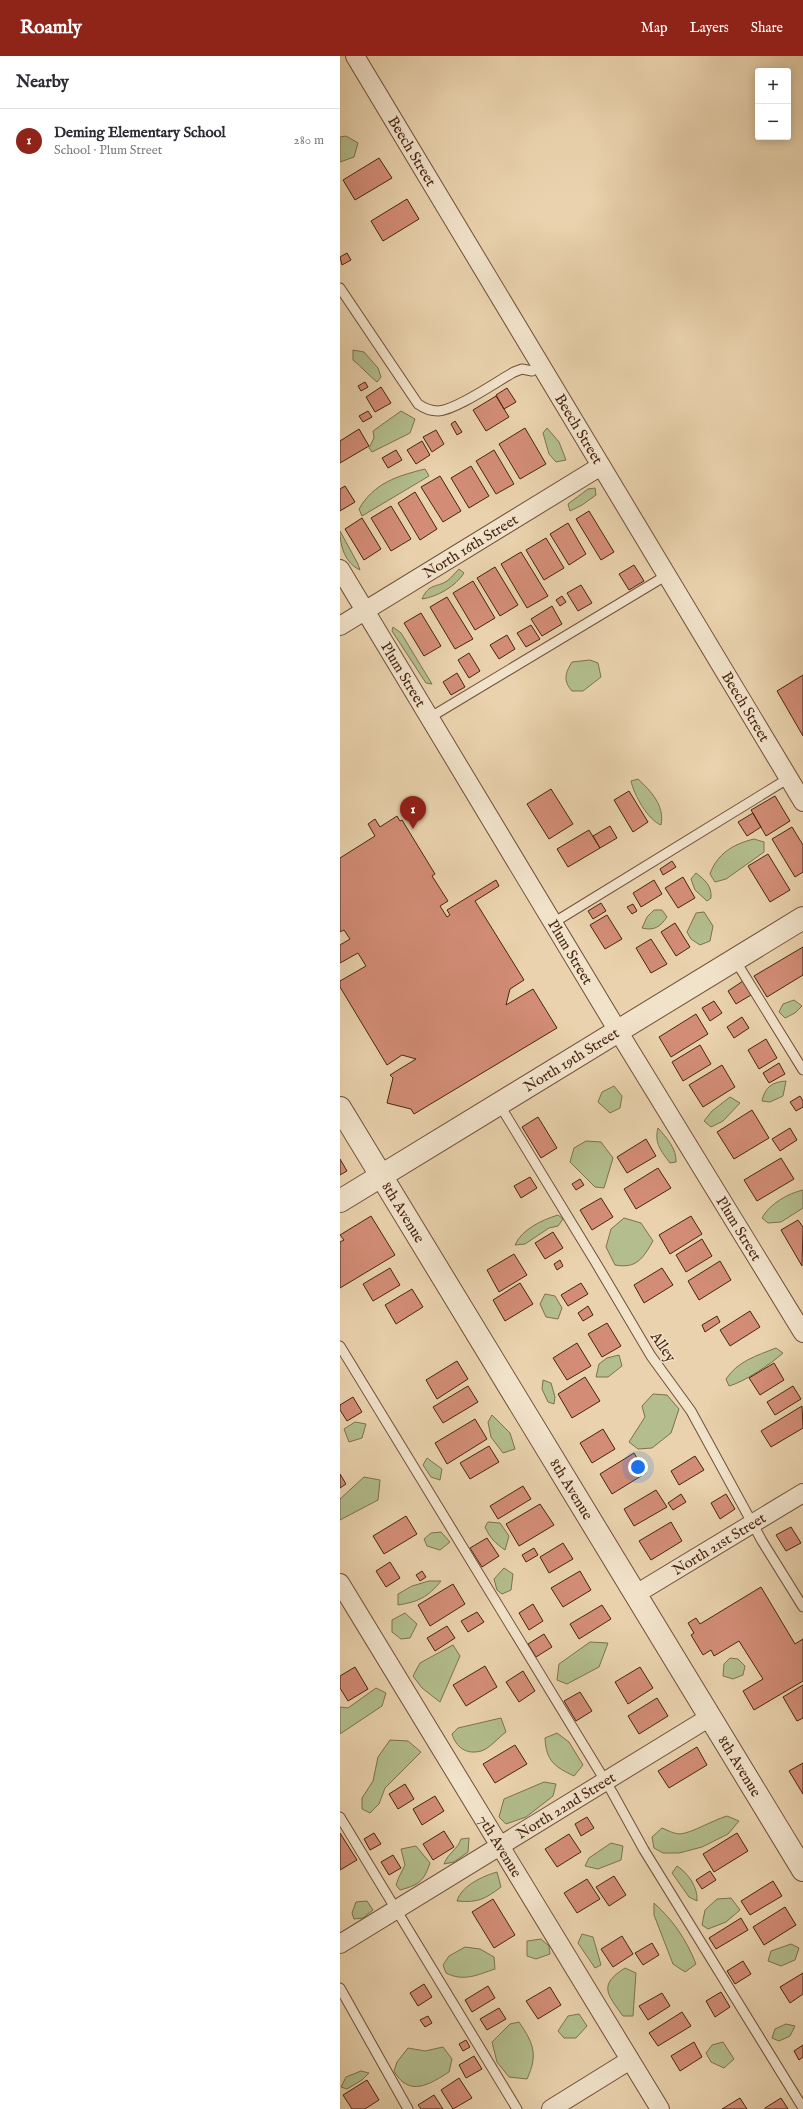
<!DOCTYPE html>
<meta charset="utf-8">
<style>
body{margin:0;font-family:"IM FELL English",serif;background:#f7f7f7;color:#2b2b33}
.controls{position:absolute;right:12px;top:12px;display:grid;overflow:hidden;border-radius:4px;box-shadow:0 2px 10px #0003}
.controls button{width:36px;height:36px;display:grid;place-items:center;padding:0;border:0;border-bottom:1px solid #e1e1e2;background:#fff;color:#2b2b33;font:20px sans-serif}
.you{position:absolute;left:298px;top:1411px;width:14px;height:14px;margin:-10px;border:3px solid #fff;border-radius:50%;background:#1a73e8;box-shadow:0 0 0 6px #1a73e833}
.badge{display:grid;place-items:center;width:26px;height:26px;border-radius:50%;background:#8f2418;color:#fff;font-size:13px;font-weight:700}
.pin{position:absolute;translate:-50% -33px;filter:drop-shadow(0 1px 2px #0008)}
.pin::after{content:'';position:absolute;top:21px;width:14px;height:12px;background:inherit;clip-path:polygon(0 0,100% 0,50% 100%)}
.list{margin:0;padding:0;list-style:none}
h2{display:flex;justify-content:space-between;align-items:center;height:52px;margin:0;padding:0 16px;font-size:17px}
h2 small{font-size:13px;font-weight:400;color:#7c7c81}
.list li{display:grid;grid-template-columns:26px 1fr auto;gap:12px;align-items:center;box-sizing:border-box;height:64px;padding:0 16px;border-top:1px solid #e1e1e2}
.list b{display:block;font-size:15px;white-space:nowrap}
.list p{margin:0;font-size:13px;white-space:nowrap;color:#7c7c81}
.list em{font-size:13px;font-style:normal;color:#7c7c81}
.map{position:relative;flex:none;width:463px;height:2053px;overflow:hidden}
header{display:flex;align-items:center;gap:24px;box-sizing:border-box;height:56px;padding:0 20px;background:#8f2418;color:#fff}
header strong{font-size:19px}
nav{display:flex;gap:22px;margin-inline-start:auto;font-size:14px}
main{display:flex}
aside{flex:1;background:#fff}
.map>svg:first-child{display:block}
</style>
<header>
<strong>Roamly</strong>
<nav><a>Map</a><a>Layers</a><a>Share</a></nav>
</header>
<main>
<aside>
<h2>Nearby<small></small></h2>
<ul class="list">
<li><span class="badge">1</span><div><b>Deming Elementary School</b><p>School · Plum Street</p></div><em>280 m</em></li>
</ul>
</aside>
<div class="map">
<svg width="463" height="2053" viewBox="0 0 463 2053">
<rect width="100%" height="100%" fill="#e9d2ad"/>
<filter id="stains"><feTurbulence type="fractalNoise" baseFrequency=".005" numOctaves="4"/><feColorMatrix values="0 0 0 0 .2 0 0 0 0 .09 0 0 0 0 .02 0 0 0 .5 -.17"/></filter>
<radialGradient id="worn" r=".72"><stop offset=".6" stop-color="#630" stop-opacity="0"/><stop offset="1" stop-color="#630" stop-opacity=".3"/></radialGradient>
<path fill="#b3bd8d" stroke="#7d7150" d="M 6,80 L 18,87 L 14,101 L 0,106 L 0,81 Z
M 13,294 L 24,296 L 38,312 L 41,321 L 37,326 C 28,319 22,311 13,304 Z
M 61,355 L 75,363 L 70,377 L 32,396 L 29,392 L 34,382 L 33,375 Z
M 207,372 L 219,386 L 226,404 L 216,406 L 209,398 L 203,377 Z
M 85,413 L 89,420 L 22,460 L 19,453 C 34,427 57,420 85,413 Z
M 255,432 L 256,439 L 242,449 L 230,455 L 228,448 L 248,433 Z
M 0,475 L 18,508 L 20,514 C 5,507 0,490 0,475 Z
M 119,513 L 124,517 C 116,530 97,541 82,543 C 89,527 96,532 107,525 C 111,522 115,517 119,513 Z
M 53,571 L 61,577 L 92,628 L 86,627 L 52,575 Z
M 250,604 L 258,607 L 261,621 L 243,635 L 232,635 C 223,625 225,617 232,606 Z
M 298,723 C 311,735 325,750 321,769 C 308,764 294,739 291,725 Z
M 414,783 L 424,786 L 424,796 L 386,823 L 375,826 L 370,818 C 377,798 393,788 414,783 Z
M 356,817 C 365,824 372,830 371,842 L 367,845 L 355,834 L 351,823 Z
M 314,854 L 322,854 L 327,861 C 320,871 314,875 302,872 L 307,861 Z
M 364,856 L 373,870 L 370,885 L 360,889 L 351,883 L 347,876 L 356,857 Z
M 454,944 L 462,950 L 455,957 L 445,962 L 439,956 L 443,948 Z
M 446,1025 L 443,1040 L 430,1046 L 422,1045 C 425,1031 432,1026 446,1025 Z
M 274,1030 L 282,1040 L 280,1052 L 270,1057 L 258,1046 L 262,1036 Z
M 390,1041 L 400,1047 L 383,1065 L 371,1071 L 364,1065 L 372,1055 Z
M 318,1072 C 326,1081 337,1093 336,1106 L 330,1107 C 321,1095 314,1087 318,1072 Z
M 246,1085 L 261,1086 L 273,1102 L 264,1132 L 255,1131 L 230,1106 L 234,1092 Z
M 463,1134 L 463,1152 L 441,1166 L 428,1167 L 422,1162 C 429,1148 449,1137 463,1134 Z
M 218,1159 L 223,1163 L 218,1170 L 209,1172 L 185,1188 L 175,1189 C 182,1173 202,1164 218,1159 Z
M 284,1162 L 301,1167 L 313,1185 C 303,1202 297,1213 275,1209 L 266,1191 L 271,1173 Z
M 205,1238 L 215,1240 L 222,1252 L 218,1263 L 206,1261 L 200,1248 Z
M 436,1292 L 443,1297 C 431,1308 404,1326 389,1330 L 386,1323 C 398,1305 416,1300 436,1292 Z
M 279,1299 L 282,1310 L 268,1321 L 256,1321 L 259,1308 L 267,1302 Z
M 203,1324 L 211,1327 L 215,1341 L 214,1348 L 208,1346 L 202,1333 Z
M 313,1338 L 327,1339 L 339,1353 L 331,1377 L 312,1392 L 298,1393 L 289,1386 L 305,1361 L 302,1350 Z
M 152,1359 L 170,1377 L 175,1393 L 163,1397 L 151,1381 L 148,1366 Z
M 15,1366 L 26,1368 L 22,1382 L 9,1386 L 4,1373 Z
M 87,1402 L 102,1413 L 100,1424 L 91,1421 L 83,1409 Z
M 24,1421 L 40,1424 L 38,1444 L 0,1464 L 0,1443 Z
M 148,1466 L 160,1467 L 169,1480 L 165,1494 C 155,1487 150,1482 145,1471 Z
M 101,1476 L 110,1486 L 100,1494 L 87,1490 L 84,1483 L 91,1477 Z
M 164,1512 L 173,1518 L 171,1534 L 162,1538 L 157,1534 L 154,1523 Z
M 89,1525 L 101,1525 C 88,1541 78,1546 58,1549 L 58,1538 L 72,1530 Z
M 65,1557 L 77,1568 L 70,1582 L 61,1583 L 52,1576 L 52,1564 Z
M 250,1586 L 268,1587 L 259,1611 L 227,1628 L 217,1624 L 219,1608 Z
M 113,1589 L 120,1600 L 100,1646 L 82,1632 L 73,1620 L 80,1607 Z
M 390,1602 L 398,1603 L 405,1610 L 403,1619 L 393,1623 L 383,1620 L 384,1608 Z
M 36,1632 L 46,1637 L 42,1650 L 0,1678 L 0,1651 L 8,1652 Z
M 161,1662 L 166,1676 C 159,1681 149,1693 141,1695 C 126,1699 116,1691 112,1678 L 118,1672 Z
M 217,1677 L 229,1686 L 243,1709 L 234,1720 C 215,1711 206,1705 205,1682 Z
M 50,1684 L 68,1685 L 81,1696 L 45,1732 L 39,1748 L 30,1757 L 22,1753 L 22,1742 L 33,1725 L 38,1701 Z
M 204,1726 L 216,1728 L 213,1740 L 186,1761 L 166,1768 L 159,1761 L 164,1743 Z
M 387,1760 L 399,1765 L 388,1778 L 362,1791 L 339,1797 L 323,1797 L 314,1792 L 312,1781 L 322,1772 C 327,1774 334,1778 340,1778 C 352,1777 373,1764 387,1760 Z
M 129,1782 L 128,1796 L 114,1806 L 104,1808 C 108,1797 118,1793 121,1783 Z
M 271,1787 L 283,1790 L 281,1804 L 258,1813 L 245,1810 L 249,1802 Z
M 76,1790 L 90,1807 C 84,1825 79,1829 60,1834 L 56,1829 L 59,1821 L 65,1809 L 61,1793 Z
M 337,1810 C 348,1817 358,1831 357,1845 L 349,1841 L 332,1817 Z
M 157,1816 L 161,1831 C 145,1843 138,1847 117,1845 C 121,1830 143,1820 157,1816 Z
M 391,1842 L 400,1854 L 386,1866 L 368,1873 L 362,1869 L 365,1854 L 377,1843 Z
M 27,1845 L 33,1854 L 23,1862 L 14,1863 L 12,1857 L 16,1846 Z
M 314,1847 C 333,1864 346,1883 356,1908 L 345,1916 L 333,1908 L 314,1859 Z
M 242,1878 L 253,1881 L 261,1909 L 255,1912 L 238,1887 Z
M 201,1883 L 209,1890 L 210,1898 L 196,1903 L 187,1900 L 187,1885 Z
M 451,1888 L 459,1892 L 455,1904 L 441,1910 L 428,1905 L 431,1895 Z
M 125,1891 L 140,1893 L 154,1901 L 155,1913 C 137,1919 124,1926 106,1917 L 103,1909 L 109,1900 Z
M 285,1912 L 296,1917 L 293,1960 L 283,1960 C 267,1938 258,1929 285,1912 Z
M 239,1958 L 247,1970 L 236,1982 L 224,1982 L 218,1975 L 228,1960 Z
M 179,1966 C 194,1988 198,1999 187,2023 L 169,2021 L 157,2006 L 152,1986 L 170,1968 Z
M 446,1968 L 455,1970 L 450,1980 L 439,1985 L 432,1982 L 435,1973 Z
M 383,1986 L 394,2003 L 384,2012 L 371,2006 L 366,1997 L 372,1989 Z
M 103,1991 L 112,2003 L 109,2016 C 90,2028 69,2042 54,2015 L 57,2006 L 68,1992 L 85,1995 Z
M 21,2015 L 29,2017 L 22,2024 L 7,2033 L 1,2031 L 6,2021 Z"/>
<path fill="#d38d77" stroke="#472512" d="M 39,102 L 52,122 L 15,144 L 3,124 Z
M 67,143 L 79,163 L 43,185 L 31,165 Z
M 7,197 L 11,204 L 2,209 L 0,201 Z
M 25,326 L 28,331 L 21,335 L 18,330 Z
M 41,331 L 51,347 L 35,356 L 26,341 Z
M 167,332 L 176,346 L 164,353 L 156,339 Z
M 156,340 L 169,361 L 146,375 L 133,354 Z
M 28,355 L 32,361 L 23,366 L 19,360 Z
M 115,365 L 122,376 L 117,379 L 111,368 Z
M 185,372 L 206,408 L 180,423 L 159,388 Z
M 19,373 L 29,390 L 0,407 L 0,385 Z
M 96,374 L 104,388 L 92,396 L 83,381 Z
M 82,385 L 90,399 L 76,408 L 67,394 Z
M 56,394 L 62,404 L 48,412 L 42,402 Z
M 154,394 L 174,428 L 156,438 L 136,405 Z
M 131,410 L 149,440 L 129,452 L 111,422 Z
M 100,420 L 121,455 L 103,466 L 81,431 Z
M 5,430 L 15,446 L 0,455 L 0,433 Z
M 75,436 L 97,473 L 80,484 L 58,447 Z
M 51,450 L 71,483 L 51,495 L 31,462 Z
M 249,455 L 274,496 L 261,504 L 236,463 Z
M 22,462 L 41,493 L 24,504 L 5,473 Z
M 228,467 L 246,498 L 229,509 L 210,478 Z
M 206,482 L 224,512 L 204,524 L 186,494 Z
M 181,496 L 208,540 L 187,552 L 161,508 Z
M 294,509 L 304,525 L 289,534 L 279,518 Z
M 155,511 L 178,549 L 160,560 L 137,522 Z
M 133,525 L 155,562 L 135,574 L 113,537 Z
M 241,529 L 252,547 L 238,555 L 227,537 Z
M 222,540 L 226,546 L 220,550 L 216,544 Z
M 107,541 L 133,583 L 115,593 L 90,551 Z
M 212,550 L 222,568 L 202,580 L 191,563 Z
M 81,557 L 101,590 L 84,600 L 64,567 Z
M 191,569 L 200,583 L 186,591 L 177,577 Z
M 167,579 L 175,593 L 159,603 L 150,589 Z
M 129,597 L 140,615 L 129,622 L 118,604 Z
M 117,617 L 125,631 L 111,639 L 103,626 Z
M 463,619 L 463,680 L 437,635 Z
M 211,733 L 233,768 L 209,783 L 187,748 Z
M 289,735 L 308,766 L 293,776 L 274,744 Z
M 435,740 L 450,765 L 426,780 L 411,754 Z
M 413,757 L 421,771 L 407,780 L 398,766 Z
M 57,760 L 60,765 L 62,764 L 95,818 L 92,820 L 108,845 L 100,850 L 107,861 L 110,859 L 107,854 L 156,824 L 159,830 L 135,845 L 184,924 L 170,933 L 166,949 L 193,933 L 217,972 L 74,1058 L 71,1053 L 47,1047 L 53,1022 L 50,1019 L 76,1003 L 62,999 L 47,1009 L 0,931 L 0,925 L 26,910 L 18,897 L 0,907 L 0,889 L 10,883 L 4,874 L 0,876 L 0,802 L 35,780 L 28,768 L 35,763 L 40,771 Z
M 270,770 L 277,782 L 260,792 L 253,780 Z
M 452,771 L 463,789 L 463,816 L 455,821 L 432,783 Z
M 249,774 L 260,792 L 228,811 L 217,793 Z
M 428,798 L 450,834 L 430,846 L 408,810 Z
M 332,805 L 336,811 L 323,819 L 320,813 Z
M 343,821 L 355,842 L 338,852 L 325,832 Z
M 314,824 L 322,838 L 301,851 L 293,837 Z
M 261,847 L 266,855 L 253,863 L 248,855 Z
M 293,848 L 297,855 L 292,858 L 287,851 Z
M 267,859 L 282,883 L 265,893 L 250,869 Z
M 335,867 L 350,891 L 336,900 L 321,876 Z
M 311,883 L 327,908 L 311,917 L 296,892 Z
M 463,891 L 463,919 L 427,941 L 414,920 Z
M 403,925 L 411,939 L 396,948 L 388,935 Z
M 374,945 L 382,957 L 370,965 L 362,952 Z
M 356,958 L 368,978 L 331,1001 L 319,981 Z
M 402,961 L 409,972 L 394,982 L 387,971 Z
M 426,983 L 437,1002 L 419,1013 L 408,994 Z
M 360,989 L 371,1008 L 343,1025 L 332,1006 Z
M 439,1007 L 445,1018 L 429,1027 L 423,1017 Z
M 382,1009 L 395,1031 L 363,1051 L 349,1029 Z
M 460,1040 L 463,1045 L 463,1051 L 456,1055 L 450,1046 Z
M 412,1054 L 429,1082 L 394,1103 L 377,1076 Z
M 198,1061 L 217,1092 L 201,1102 L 182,1071 Z
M 450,1072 L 457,1084 L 440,1095 L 432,1083 Z
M 306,1083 L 316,1100 L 287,1117 L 277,1101 Z
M 441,1102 L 454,1123 L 417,1145 L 404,1124 Z
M 0,1103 L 7,1115 L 0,1119 Z
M 318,1112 L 331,1132 L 296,1153 L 284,1133 Z
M 190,1121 L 197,1132 L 181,1142 L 174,1130 Z
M 240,1123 L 244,1129 L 236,1134 L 232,1128 Z
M 261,1142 L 273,1161 L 252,1174 L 240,1154 Z
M 31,1160 L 55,1199 L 0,1232 L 0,1186 L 4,1184 L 0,1179 Z
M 351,1160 L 362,1178 L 330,1198 L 319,1179 Z
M 458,1164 L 463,1171 L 462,1210 L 441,1174 Z
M 213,1176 L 223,1192 L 205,1203 L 195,1187 Z
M 362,1183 L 372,1200 L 346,1216 L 336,1199 Z
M 174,1198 L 187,1219 L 159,1236 L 147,1214 Z
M 220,1204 L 223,1210 L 217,1214 L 214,1208 Z
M 380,1205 L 391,1224 L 359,1244 L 348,1225 Z
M 50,1212 L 60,1229 L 33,1245 L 23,1228 Z
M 322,1212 L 333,1229 L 304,1247 L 294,1229 Z
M 180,1227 L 193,1248 L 165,1265 L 153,1244 Z
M 241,1227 L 248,1238 L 228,1250 L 221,1239 Z
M 72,1233 L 83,1251 L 56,1268 L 45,1249 Z
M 248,1250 L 253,1259 L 243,1265 L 238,1257 Z
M 410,1255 L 420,1271 L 390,1290 L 380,1274 Z
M 377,1260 L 380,1266 L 365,1276 L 362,1269 Z
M 267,1267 L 281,1290 L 262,1301 L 248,1278 Z
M 237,1287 L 251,1310 L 227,1324 L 213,1302 Z
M 117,1305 L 128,1323 L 97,1343 L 86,1324 Z
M 434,1307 L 444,1324 L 420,1339 L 409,1322 Z
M 245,1321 L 260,1345 L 232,1362 L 218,1338 Z
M 128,1330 L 138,1346 L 103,1367 L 93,1351 Z
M 453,1330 L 461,1343 L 435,1359 L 427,1346 Z
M 13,1341 L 22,1356 L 7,1365 L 0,1354 L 0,1349 Z
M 462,1350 L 463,1372 L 431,1391 L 421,1375 Z
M 135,1363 L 147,1383 L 107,1408 L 95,1387 Z
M 263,1373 L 275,1393 L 252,1407 L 240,1387 Z
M 149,1390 L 159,1406 L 130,1423 L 120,1407 Z
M 294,1397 L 306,1417 L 272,1438 L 260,1418 Z
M 355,1400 L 364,1414 L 339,1429 L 331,1415 Z
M 0,1418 L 6,1428 L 0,1432 Z
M 183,1430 L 191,1443 L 158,1463 L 150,1450 Z
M 316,1434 L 327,1451 L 294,1470 L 284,1453 Z
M 341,1438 L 346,1446 L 333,1454 L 328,1447 Z
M 386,1438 L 395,1453 L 380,1463 L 371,1447 Z
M 200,1448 L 214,1469 L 179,1490 L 166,1468 Z
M 66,1460 L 77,1478 L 44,1498 L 33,1480 Z
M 331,1466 L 342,1485 L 311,1504 L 299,1485 Z
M 451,1471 L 461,1487 L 446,1495 L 436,1479 Z
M 147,1482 L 159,1500 L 142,1511 L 130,1492 Z
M 223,1487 L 233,1503 L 209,1517 L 200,1501 Z
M 194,1492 L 198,1499 L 186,1506 L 182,1499 Z
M 50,1506 L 60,1522 L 46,1531 L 36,1515 Z
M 82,1515 L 86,1521 L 80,1525 L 76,1519 Z
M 240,1515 L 251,1534 L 223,1551 L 211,1532 Z
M 113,1528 L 125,1548 L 90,1570 L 78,1549 Z
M 421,1531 L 455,1588 L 463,1583 L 463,1625 L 414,1654 L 403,1635 L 423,1623 L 399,1585 L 374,1600 L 371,1594 L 363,1599 L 351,1579 L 354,1577 L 348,1567 L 356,1562 L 360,1568 Z
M 193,1548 L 203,1565 L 189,1574 L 179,1557 Z
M 262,1549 L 271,1563 L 239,1583 L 230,1568 Z
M 137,1556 L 144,1566 L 128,1576 L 121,1565 Z
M 107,1570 L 115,1582 L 95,1595 L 87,1582 Z
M 204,1578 L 212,1591 L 196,1601 L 188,1588 Z
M 145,1610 L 157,1631 L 126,1650 L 113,1629 Z
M 15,1611 L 28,1633 L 8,1645 L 0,1632 L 0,1620 Z
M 300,1611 L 313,1632 L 288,1648 L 275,1626 Z
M 183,1615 L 195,1635 L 179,1646 L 166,1626 Z
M 463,1629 L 463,1662 L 457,1665 L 443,1641 Z
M 240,1636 L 252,1655 L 236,1665 L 224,1645 Z
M 317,1642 L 328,1660 L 299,1678 L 288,1660 Z
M 175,1689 L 187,1708 L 155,1727 L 143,1708 Z
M 357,1691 L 367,1709 L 329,1732 L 318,1715 Z
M 463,1707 L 463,1738 L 449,1715 Z
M 65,1728 L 74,1743 L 58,1753 L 49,1738 Z
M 95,1740 L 104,1755 L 82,1769 L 73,1753 Z
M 247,1761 L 254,1772 L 241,1780 L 235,1768 Z
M 104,1775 L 114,1791 L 93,1804 L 83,1788 Z
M 0,1777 L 17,1804 L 0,1814 Z
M 34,1777 L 41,1788 L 30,1794 L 24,1783 Z
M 397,1777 L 408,1795 L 374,1816 L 363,1798 Z
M 229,1778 L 241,1796 L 217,1811 L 205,1793 Z
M 53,1799 L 61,1812 L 49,1819 L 41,1806 Z
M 370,1815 L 376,1824 L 362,1833 L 356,1824 Z
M 274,1820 L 286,1839 L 269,1850 L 256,1831 Z
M 247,1823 L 260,1843 L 237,1857 L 224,1837 Z
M 433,1825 L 442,1840 L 410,1859 L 401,1845 Z
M 153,1843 L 175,1879 L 154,1892 L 132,1856 Z
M 445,1851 L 456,1869 L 424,1889 L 413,1871 Z
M 401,1862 L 408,1874 L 376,1893 L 369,1882 Z
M 282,1880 L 293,1898 L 273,1911 L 261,1893 Z
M 312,1887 L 319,1899 L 303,1909 L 295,1897 Z
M 403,1905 L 411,1918 L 395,1928 L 387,1915 Z
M 463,1917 L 463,1938 L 450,1947 L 440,1931 Z
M 84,1928 L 92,1941 L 78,1950 L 70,1937 Z
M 148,1930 L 155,1942 L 132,1956 L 125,1944 Z
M 210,1931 L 221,1949 L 198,1963 L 186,1945 Z
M 381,1936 L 390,1951 L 375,1961 L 366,1945 Z
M 322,1937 L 330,1950 L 308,1964 L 299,1950 Z
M 159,1952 L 166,1963 L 147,1974 L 140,1963 Z
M 342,1956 L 351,1970 L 318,1990 L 309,1977 Z
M 88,1960 L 92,1967 L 85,1971 L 80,1964 Z
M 126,1984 L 130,1991 L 123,1995 L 119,1988 Z
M 354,1986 L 362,2001 L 340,2015 L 331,2000 Z
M 463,1989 L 463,2001 L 459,2004 L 454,1995 Z
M 134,2000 L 142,2013 L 126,2022 L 119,2009 Z
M 119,2022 L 132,2042 L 113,2053 L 101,2034 Z
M 27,2024 L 39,2044 L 25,2053 L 12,2053 L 3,2039 Z
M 94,2039 L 103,2053 L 81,2053 L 78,2049 Z
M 400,2042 L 407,2053 L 382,2053 Z
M 441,2042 L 448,2053 L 425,2053 L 425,2052 Z"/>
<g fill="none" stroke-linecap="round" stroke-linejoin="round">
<defs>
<path id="service" d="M 0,232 L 78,348 C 85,353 90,355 98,355 C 116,354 156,326 174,316 L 182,313 L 192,315 L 201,310
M 89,662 L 327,519
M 213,867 L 449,722
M 395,904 L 463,1014
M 159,1048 L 256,1207 L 311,1300 L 351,1355 L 422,1485 L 463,1551
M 0,1290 L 272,1736 L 304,1794 L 463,2052
M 0,1761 L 177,2053
M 0,1932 L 68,2053"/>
<g id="minor">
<path id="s1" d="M 15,0 L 463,746"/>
<path id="s2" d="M 0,513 L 278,975 L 463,1277"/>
<path id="s3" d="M 0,570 L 261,410"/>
<path id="s4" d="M 0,1527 L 320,2053"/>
<path id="s5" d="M 296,1538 L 463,1437"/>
<path id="s6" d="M 0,1888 L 370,1661"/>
<path d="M 211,2053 L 290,2004"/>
</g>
<g id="tertiary">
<path id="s7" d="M 0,1052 L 463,1814"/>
<path id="s8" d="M 0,1145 L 463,862"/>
</g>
</defs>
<use href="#service" stroke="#705039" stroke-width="11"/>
<use href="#minor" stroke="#705039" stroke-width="20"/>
<use href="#tertiary" stroke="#705039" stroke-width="24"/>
<use href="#service" stroke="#f1e2ca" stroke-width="9"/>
<use href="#minor" stroke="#f1e2ca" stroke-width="18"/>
<use href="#tertiary" stroke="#f1e2ca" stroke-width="22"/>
</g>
<g text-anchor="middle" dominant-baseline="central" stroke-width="3" stroke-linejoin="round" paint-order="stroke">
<g font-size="15" fill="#472512" stroke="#f1e2ca">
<text stroke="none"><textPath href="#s1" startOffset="111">Beech Street</textPath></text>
<text stroke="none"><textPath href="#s1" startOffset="435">Beech Street</textPath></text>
<text stroke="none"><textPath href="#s3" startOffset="153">North 16th Street</textPath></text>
<text stroke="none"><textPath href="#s2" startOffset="123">Plum Street</textPath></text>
<text stroke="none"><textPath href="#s1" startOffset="759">Beech Street</textPath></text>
<text stroke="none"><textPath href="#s2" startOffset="447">Plum Street</textPath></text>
<text stroke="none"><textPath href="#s8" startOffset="271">North 19th Street</textPath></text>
<text stroke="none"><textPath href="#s7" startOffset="122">8th Avenue</textPath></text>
<text stroke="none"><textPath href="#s2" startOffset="771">Plum Street</textPath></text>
<text transform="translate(323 1291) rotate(56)">Alley</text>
<text stroke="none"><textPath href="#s7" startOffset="446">8th Avenue</textPath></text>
<text stroke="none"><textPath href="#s5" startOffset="97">North 21st Street</textPath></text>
<text stroke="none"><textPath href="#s7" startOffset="770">8th Avenue</textPath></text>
<text stroke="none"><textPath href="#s6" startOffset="265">North 22nd Street</textPath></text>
<text stroke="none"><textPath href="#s4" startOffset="308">7th Avenue</textPath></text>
</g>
</g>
<rect width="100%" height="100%" filter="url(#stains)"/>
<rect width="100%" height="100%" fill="url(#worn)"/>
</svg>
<div class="controls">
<button>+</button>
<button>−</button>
</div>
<div class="you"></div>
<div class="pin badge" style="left:73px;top:773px">1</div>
</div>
</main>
